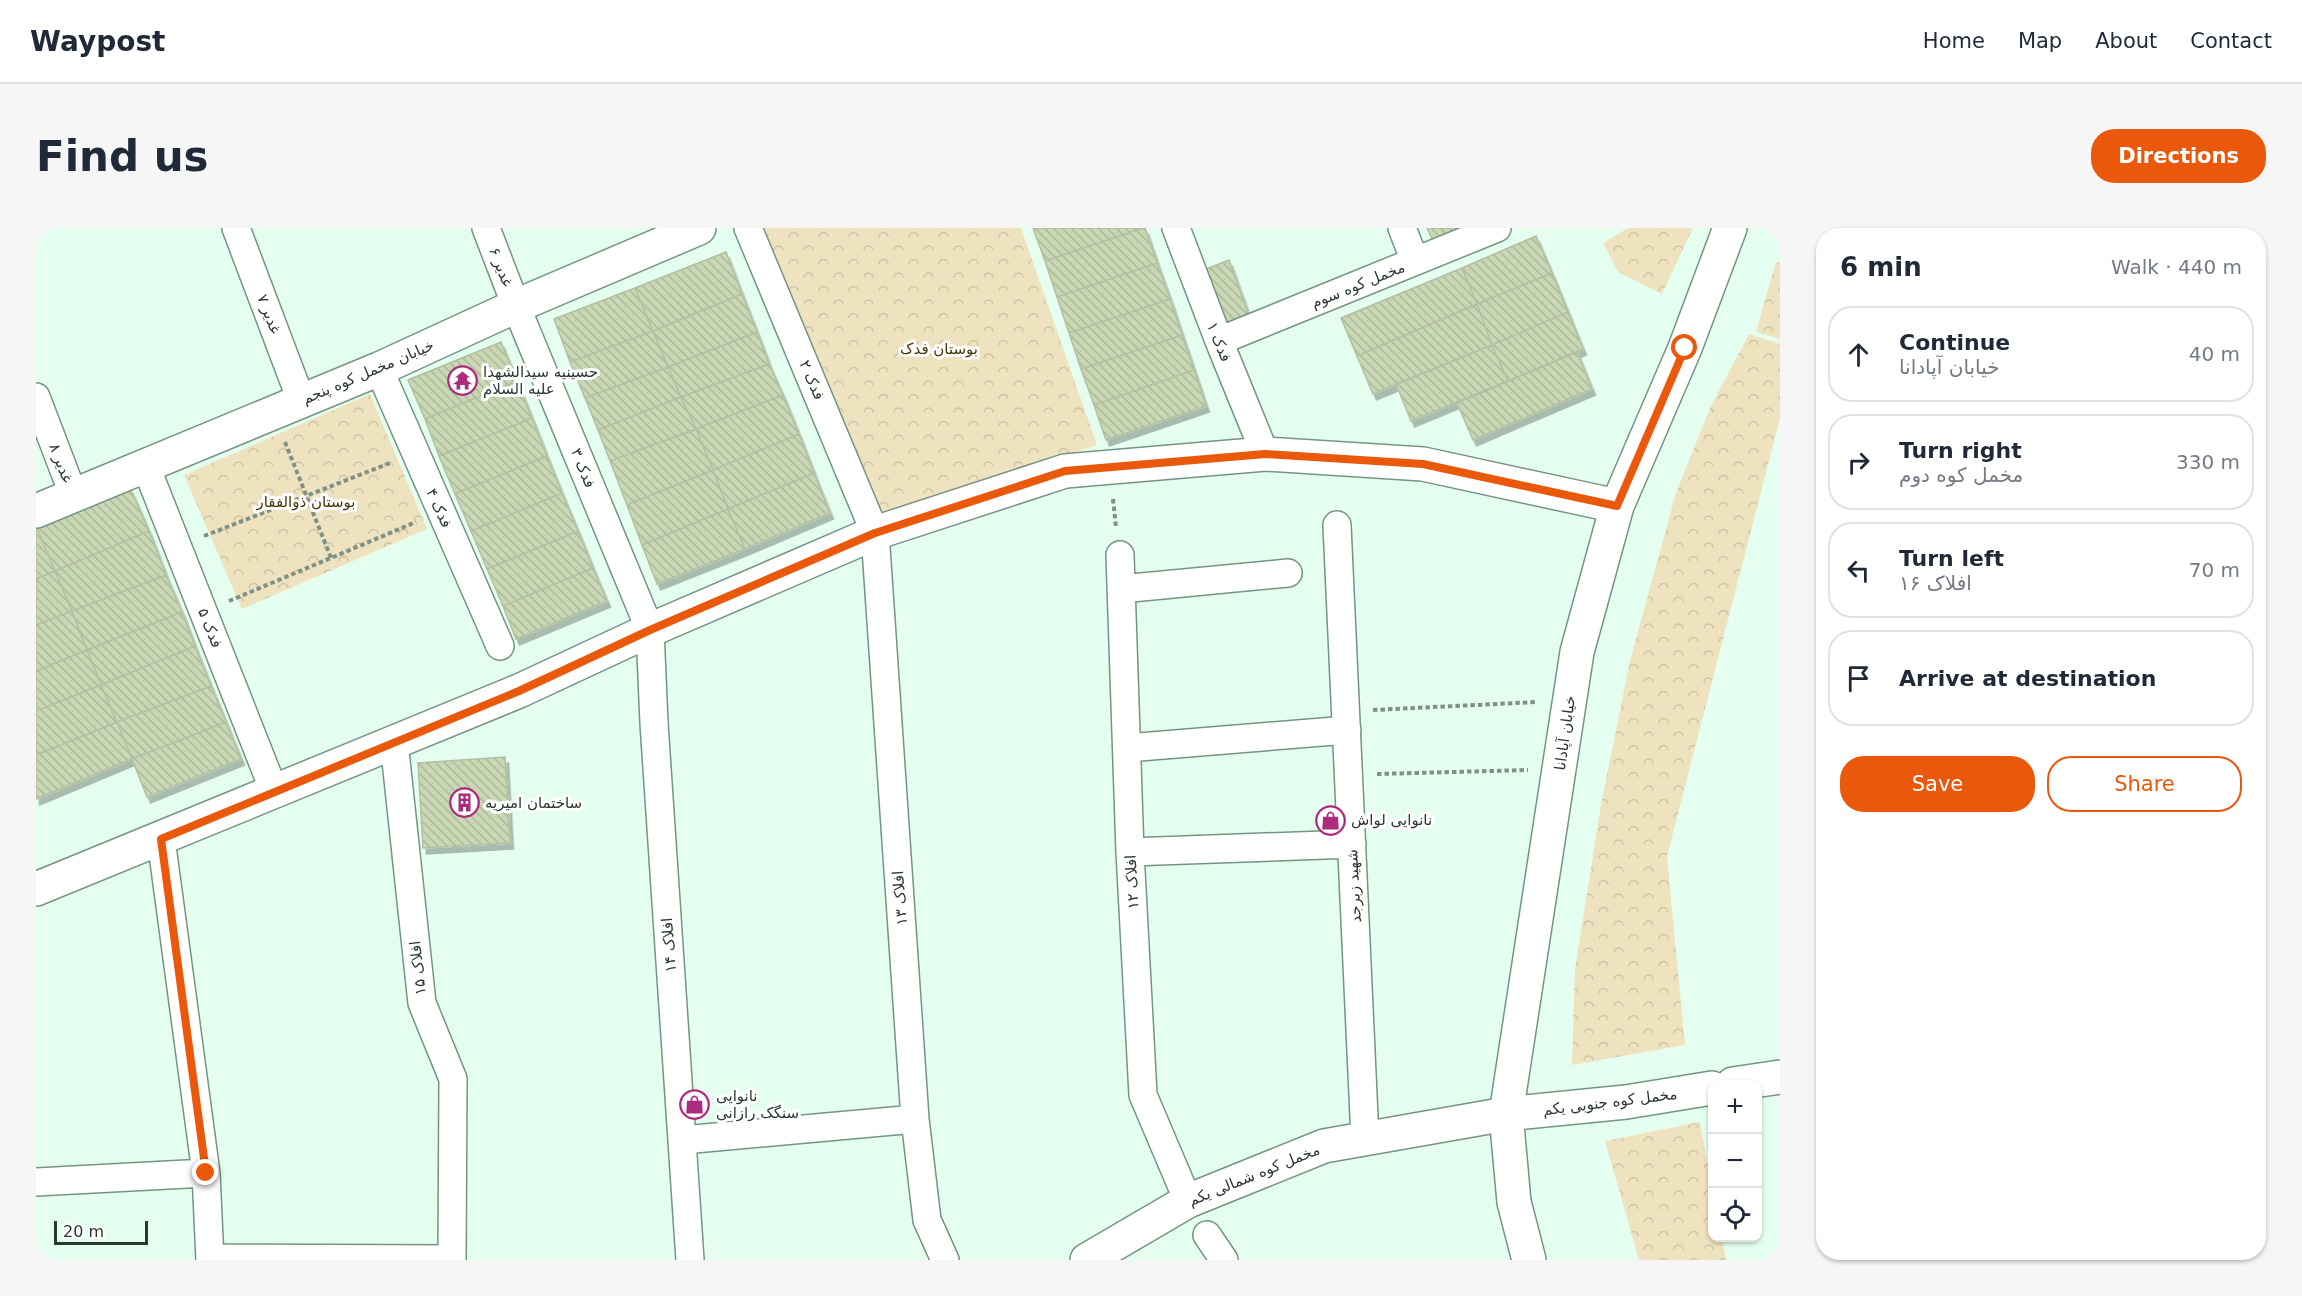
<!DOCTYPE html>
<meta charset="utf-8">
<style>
body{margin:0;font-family:"DejaVu Sans",Cairo,sans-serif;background:#f6f6f7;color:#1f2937}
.controls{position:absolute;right:18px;bottom:18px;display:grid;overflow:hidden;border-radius:12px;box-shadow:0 2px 4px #0004}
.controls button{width:54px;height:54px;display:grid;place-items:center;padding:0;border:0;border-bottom:2px solid #e0e1e3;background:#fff;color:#1f2937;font:30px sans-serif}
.scale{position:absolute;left:18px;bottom:15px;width:94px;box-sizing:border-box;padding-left:6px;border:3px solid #2b3831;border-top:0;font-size:16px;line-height:21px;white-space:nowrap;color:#2b3831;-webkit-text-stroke:4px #fff;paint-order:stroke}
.stop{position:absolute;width:18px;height:18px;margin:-14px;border:4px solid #ea580c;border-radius:50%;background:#fff}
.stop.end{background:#ea580c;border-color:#fff;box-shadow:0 2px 6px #0008}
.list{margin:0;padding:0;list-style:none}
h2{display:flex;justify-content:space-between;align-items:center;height:78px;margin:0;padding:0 24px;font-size:26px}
h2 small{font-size:20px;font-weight:400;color:#747a83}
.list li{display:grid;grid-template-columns:39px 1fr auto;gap:18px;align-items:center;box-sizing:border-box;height:96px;margin:0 12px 12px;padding:0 12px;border:2px solid #e0e1e3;border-radius:24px}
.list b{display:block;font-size:22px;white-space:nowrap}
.list p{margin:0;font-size:20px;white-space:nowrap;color:#747a83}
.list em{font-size:20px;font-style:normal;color:#747a83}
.actions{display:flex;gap:12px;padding:18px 24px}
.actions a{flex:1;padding:14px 0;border:2px solid #ea580c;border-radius:24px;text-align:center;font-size:21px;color:#ea580c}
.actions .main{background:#ea580c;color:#fff}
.icon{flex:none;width:33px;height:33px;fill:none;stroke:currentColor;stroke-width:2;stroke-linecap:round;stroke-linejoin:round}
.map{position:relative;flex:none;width:1744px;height:1032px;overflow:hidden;border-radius:24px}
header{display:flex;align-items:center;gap:36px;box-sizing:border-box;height:84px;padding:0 30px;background:#fff;border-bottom:2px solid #e0e1e3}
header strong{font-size:28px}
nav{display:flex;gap:33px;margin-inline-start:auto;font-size:21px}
.intro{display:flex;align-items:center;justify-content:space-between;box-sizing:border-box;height:144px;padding:0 36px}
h1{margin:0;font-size:42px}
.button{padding:15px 27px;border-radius:24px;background:#ea580c;color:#fff;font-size:21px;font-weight:700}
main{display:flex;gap:36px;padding:0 36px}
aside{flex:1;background:#fff;border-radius:24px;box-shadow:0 2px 4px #0004}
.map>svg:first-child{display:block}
</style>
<header>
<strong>Waypost</strong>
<nav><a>Home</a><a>Map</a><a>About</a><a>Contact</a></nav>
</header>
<div class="intro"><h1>Find us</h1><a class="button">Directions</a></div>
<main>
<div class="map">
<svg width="1744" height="1032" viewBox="0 0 1744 1032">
<defs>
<pattern id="park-crowns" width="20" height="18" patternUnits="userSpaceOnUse" patternTransform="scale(1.5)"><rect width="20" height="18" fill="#efe2bf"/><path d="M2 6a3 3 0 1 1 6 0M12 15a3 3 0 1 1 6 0" fill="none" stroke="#cdc3a5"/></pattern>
<pattern id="building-back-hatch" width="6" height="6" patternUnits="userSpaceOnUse" patternTransform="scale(1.5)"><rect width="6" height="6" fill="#c9d7b4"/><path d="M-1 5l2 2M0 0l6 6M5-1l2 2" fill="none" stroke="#adb99b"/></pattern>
<filter id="shadow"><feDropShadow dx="3.5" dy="6" stdDeviation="0" flood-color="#0004"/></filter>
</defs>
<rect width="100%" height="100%" fill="#e4ffef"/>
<path fill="url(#park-crowns)" d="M 728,0 L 985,0 L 1061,217 L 847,291 Z
M 1592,0 L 1657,0 L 1626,66 L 1582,44 L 1567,15 Z
M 1740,34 L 1744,35 L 1744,111 L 1720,104 Z
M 1713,106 L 1744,116 L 1744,190 L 1631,628 L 1649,817 L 1536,837 L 1539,741 L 1565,577 L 1594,433 L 1640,265 L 1675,178 Z
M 334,166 L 391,301 L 206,381 L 148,247 Z
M 1664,894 L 1676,961 L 1676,1010 L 1686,1010 L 1690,1032 L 1603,1032 L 1569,913 Z"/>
<path fill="url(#building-back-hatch)" stroke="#b3bfa0" stroke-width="1.5" filter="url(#shadow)" d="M 997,0 L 1107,0 L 1009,33 Z
M 1107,0 L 1109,0 L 1121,35 L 1021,69 L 1009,33 Z
M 1391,0 L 1428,0 L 1397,13 Z
M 1500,8 L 1516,45 L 1441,76 L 1426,40 Z
M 690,24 L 706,66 L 617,103 L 599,60 Z
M 1193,32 L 1213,88 L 1182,99 L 1163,44 Z
M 1121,35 L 1134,71 L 1033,105 L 1021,69 Z
M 1426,40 L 1441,76 L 1321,128 L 1305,90 Z
M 1516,45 L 1532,84 L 1456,117 L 1441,76 Z
M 599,60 L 617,103 L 534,134 L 518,91 Z
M 706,66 L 721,104 L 632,139 L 617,103 Z
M 1134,71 L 1146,107 L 1045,141 L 1033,105 Z
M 1441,76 L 1456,117 L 1337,166 L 1321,128 Z
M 1532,84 L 1547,121 L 1472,153 L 1456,117 Z
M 617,103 L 632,139 L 549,170 L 534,134 Z
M 721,104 L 733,136 L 645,169 L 632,139 Z
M 1146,107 L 1158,142 L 1058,177 L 1045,141 Z
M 465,114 L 481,153 L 389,191 L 372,152 Z
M 1456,117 L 1472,153 L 1375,193 L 1360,156 Z
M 1541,124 L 1556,161 L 1437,212 L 1421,175 Z
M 733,136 L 747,167 L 660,201 L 645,169 Z
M 632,139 L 645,169 L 562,202 L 549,170 Z
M 1158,142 L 1170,178 L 1070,212 L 1058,177 Z
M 481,153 L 496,190 L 403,228 L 389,191 Z
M 747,167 L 763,206 L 677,242 L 660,201 Z
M 645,169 L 660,201 L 574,233 L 562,202 Z
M 496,190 L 511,228 L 419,266 L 403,228 Z
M 660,201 L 677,242 L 591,277 L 574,233 Z
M 763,206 L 778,245 L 692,281 L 677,242 Z
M 511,228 L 526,265 L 435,303 L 419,266 Z
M 677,242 L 692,281 L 606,317 L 591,277 Z
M 778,245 L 794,285 L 709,321 L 692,281 Z
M 94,260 L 113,303 L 19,343 L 1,300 Z
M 526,265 L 542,303 L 451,341 L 435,303 Z
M 692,281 L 709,321 L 621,356 L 606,317 Z
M 1,300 L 19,343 L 0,351 L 0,300 Z
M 113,303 L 130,347 L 36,383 L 19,343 Z
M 542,303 L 557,340 L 467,378 L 451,341 Z
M 557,340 L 571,373 L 480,411 L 467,378 Z
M 19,343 L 36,383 L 0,397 L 0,351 Z
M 130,347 L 146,384 L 51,422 L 36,383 Z
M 36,383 L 51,422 L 0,443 L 0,397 Z
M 146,384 L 159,418 L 65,457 L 51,422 Z
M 159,418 L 175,458 L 81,494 L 65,457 Z
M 51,422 L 65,457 L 0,483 L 0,443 Z
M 65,457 L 81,494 L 0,527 L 0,483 Z
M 175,458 L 190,494 L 96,531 L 81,494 Z
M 81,494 L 96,531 L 0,571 L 0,527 Z
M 190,494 L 205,531 L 111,569 L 96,531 Z
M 469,529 L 474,615 L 387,620 L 382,535 Z"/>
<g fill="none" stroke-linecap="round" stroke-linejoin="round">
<defs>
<path id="minor" d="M 200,0 L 265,172
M 450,0 L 480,78 L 614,402 L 618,495 L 654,1032
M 712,0 L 839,305 L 879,891 L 891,992 L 909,1032
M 1140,0 L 1183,113 L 1229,226
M 1366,0 L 1379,33
M 1183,113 L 1461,0
M 343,141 L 464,418
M 0,169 L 37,266
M 109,236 L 238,563
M 1301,297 L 1329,911
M 1084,327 L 1094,624 L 1107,867 L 1152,973
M 1085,361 L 1252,345
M 358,514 L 386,775 L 417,851 L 416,1032
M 1091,520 L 1311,502
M 125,611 L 170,945 L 174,1032
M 1094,624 L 1316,616
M 647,912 L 879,891
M 0,954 L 170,945
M 1171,1007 L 1188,1032
M 174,1030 L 416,1031"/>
<path id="tertiary" d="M 0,283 L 343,141 L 480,78 L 663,0
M 0,661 L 483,463 L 614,402 L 839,305 L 1029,243 L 1229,226 L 1387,236 L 1581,278
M 1697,856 L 1744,849
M 1051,1032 L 1152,973 L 1288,918 L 1470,886 L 1590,874 L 1676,860
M 1493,1032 L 1478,974 L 1470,886 L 1541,424 L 1581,278 L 1649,120 L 1694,0"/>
</defs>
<use href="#minor" stroke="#759482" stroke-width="30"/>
<use href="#tertiary" stroke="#759482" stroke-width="36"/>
<path stroke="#7e9287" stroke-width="4" stroke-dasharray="4.5 3" stroke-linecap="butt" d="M 249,214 L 295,330
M 1077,271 L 1080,299
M 168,308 L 354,235
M 193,373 L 380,294
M 1337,482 L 1501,474
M 1341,546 L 1492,542"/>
<use href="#minor" stroke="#fff" stroke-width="27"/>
<use href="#tertiary" stroke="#fff" stroke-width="33"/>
</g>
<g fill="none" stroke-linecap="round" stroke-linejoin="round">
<path stroke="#ea580c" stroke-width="8" d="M 170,945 L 125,611 L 483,463 L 614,402 L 839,305 L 1029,243 L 1229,226 L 1387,236 L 1581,278 L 1649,120"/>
</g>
<defs>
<symbol id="temple-ring" viewBox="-11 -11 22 22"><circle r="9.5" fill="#fff" stroke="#ab2c7c" stroke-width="1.5"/><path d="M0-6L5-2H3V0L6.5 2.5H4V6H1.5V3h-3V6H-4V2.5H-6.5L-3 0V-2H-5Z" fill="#ab2c7c"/></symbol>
<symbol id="building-ring" viewBox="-11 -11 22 22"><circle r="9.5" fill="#fff" stroke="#ab2c7c" stroke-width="1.5"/><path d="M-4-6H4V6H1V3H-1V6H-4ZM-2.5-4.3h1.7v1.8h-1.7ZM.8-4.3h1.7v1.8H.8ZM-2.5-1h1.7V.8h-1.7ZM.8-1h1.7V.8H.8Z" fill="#ab2c7c"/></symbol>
<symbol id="shop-ring" viewBox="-11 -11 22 22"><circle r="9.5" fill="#fff" stroke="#ab2c7c" stroke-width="1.5"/><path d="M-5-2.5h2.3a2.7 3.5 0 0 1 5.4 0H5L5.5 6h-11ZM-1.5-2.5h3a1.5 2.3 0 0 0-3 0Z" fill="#ab2c7c"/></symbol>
</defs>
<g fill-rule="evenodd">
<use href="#temple-ring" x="410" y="136" width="33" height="33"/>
<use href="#building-ring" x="412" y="558" width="33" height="33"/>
<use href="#shop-ring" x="1278" y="576" width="33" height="33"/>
<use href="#shop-ring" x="642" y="860" width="33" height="33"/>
</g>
<g text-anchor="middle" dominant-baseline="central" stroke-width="6" stroke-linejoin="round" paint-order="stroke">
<g font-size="15" fill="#2b3831" stroke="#fff">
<text transform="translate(465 39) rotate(69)">غدیر ۶</text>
<text transform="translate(1322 57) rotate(-22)">مخمل کوه سوم</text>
<text transform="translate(233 86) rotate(69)">غدیر ۷</text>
<text transform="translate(1183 114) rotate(68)">فدک ۱</text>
<text transform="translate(332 144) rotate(-23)">خیابان مخمل کوه پنجم</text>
<text transform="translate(776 152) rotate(67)">فدک ۲</text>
<text transform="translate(25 235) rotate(69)">غدیر ۸</text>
<text transform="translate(547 240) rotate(68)">فدک ۳</text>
<text transform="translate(403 280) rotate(66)">فدک ۴</text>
<text transform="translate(174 400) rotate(68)">فدک ۵</text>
<text transform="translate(1529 505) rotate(-82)">خیابان آپادانا</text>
<text transform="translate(1096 654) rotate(-93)">افلاک ۱۲</text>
<text transform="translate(1318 658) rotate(-93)">شهید زبرجد</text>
<text transform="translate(864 670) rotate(-94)">افلاک ۱۳</text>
<text transform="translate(633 717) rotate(-94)">افلاک ۱۴</text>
<text transform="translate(382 740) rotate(-96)">افلاک ۱۵</text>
<text transform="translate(1574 874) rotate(-7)">مخمل کوه جنوبی یکم</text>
<text transform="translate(1218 947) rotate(-22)">مخمل کوه شمالی‌ یکم</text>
</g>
<g font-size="15" fill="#453608" stroke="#fff">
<text x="903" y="121">بوستان فدک</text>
<text x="270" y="274">بوستان ذوالفقار</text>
</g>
<g font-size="15" fill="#2b3831" stroke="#fff" text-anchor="start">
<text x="447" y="144">حسینیه سیدالشهدا<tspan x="447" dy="17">علیه السلام</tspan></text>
<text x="449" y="575">ساختمان امیریه</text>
<text x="1315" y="592">نانوایی لواش</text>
<text x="680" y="868">نانوایی<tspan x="680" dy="17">سنگک رازانی</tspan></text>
</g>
</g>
</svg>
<div class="controls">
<button>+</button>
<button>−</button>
<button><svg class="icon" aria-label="locate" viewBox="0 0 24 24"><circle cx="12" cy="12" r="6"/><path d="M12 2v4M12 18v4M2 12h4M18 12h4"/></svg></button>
</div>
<div class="scale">20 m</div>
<div class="stop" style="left:1649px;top:120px"></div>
<div class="stop end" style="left:170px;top:945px"></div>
</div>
<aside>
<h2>6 min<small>Walk · 440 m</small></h2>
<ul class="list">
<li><svg class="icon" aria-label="ahead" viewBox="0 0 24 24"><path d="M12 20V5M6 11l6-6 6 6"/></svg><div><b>Continue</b><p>خیابان آپادانا</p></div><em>40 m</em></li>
<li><svg class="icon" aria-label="right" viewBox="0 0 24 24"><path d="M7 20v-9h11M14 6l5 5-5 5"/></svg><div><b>Turn right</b><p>مخمل کوه دوم</p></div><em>330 m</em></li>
<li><svg class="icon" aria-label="left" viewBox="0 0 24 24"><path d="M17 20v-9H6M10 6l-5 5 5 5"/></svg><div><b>Turn left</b><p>افلاک ۱۶</p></div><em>70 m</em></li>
<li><svg class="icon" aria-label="arrive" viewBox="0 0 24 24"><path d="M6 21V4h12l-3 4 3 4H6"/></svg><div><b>Arrive at destination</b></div></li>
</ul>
<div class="actions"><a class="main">Save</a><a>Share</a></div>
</aside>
</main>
